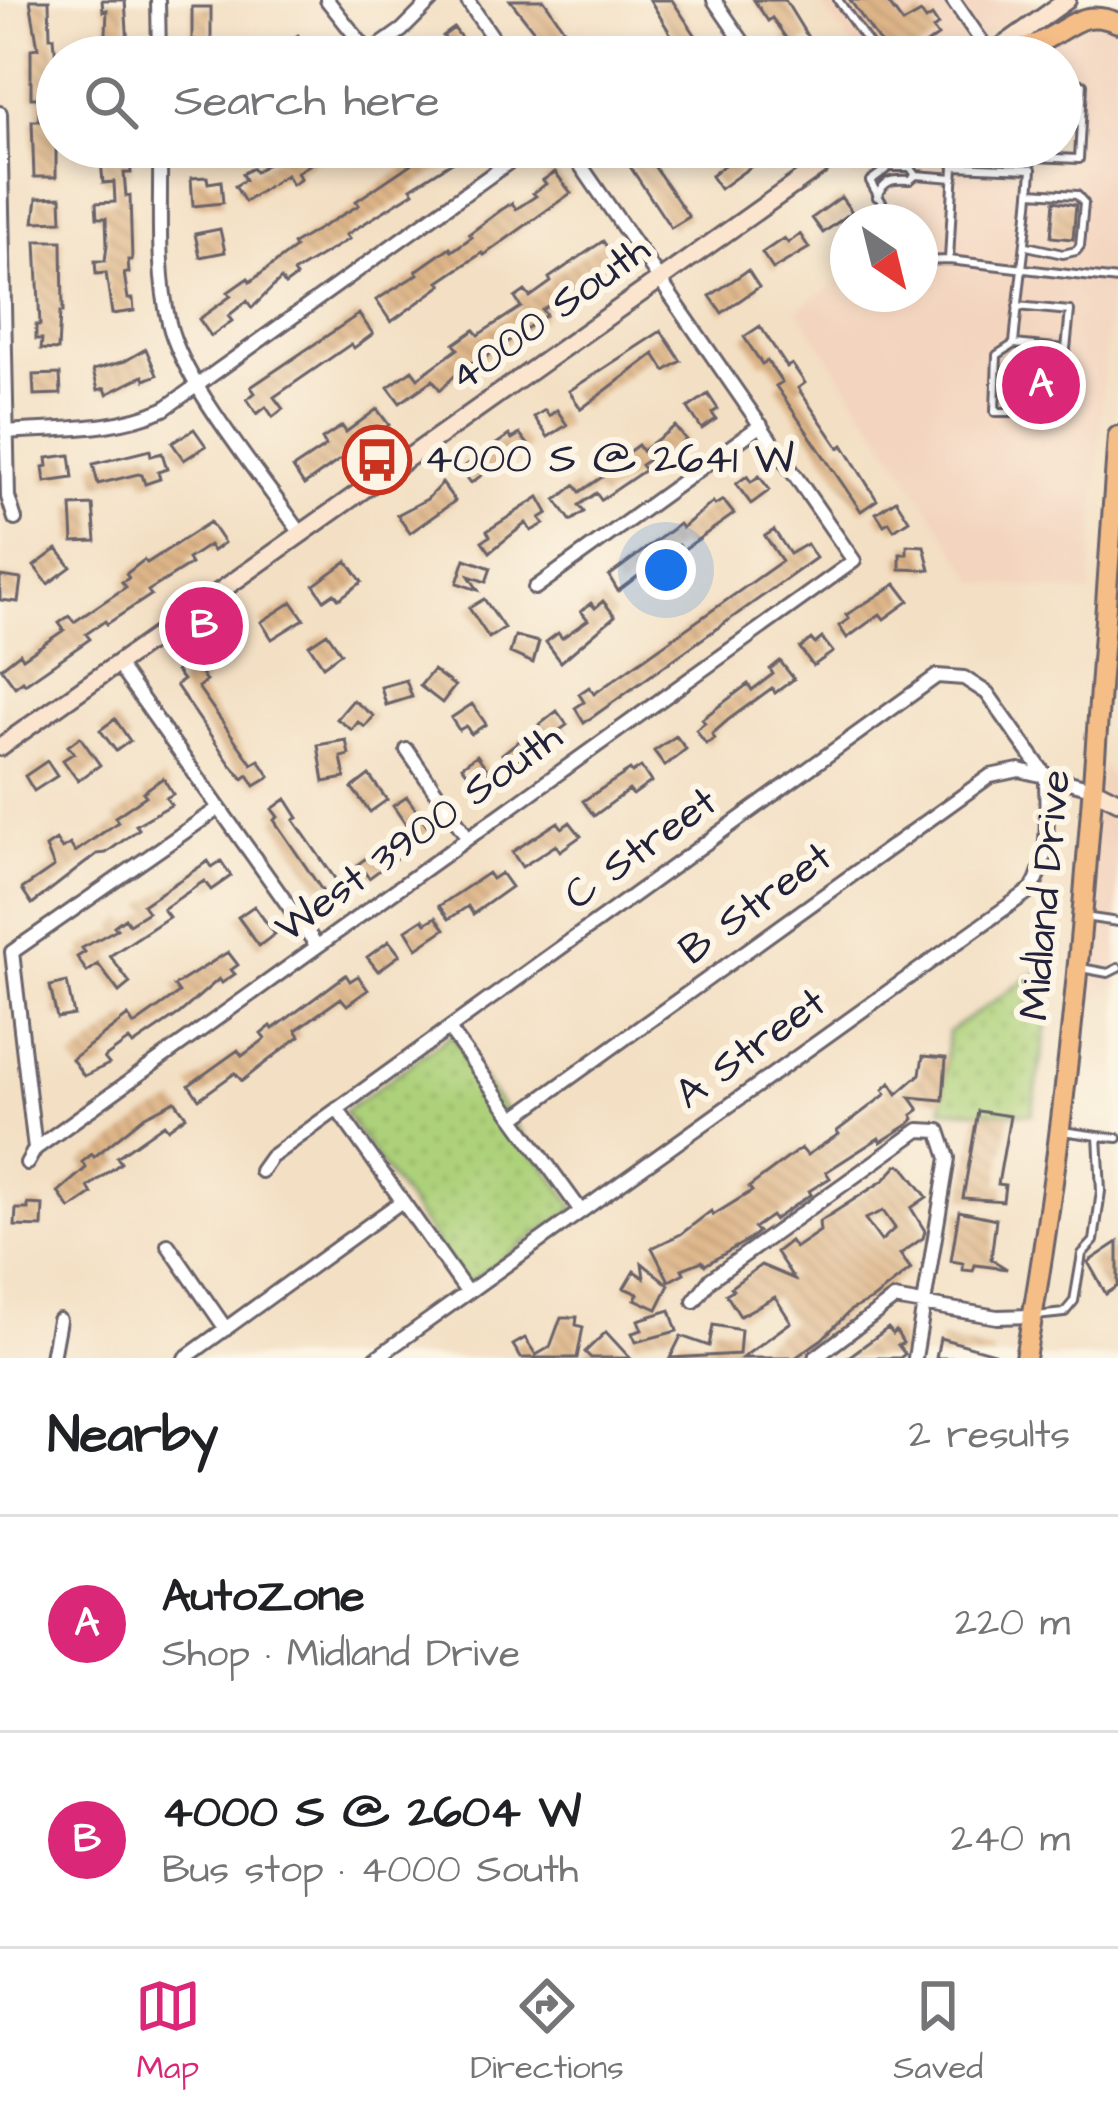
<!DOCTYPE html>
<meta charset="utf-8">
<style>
body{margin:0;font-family:"Architects Daughter",sans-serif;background:#f6f6f6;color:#202124}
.compass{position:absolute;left:830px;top:204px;width:108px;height:108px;border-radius:50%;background:#fff;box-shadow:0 6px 18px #0003;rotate:145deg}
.you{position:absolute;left:666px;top:570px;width:42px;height:42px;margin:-30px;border:9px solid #fff;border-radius:50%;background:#1a73e8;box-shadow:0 0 0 18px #1a73e833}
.badge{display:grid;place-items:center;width:78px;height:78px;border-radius:50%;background:#db2777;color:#fff;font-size:39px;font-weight:700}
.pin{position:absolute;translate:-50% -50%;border:6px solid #fff;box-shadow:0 3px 12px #0006}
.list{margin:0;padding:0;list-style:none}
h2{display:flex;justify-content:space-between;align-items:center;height:156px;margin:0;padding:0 48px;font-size:51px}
h2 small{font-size:39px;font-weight:400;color:#757577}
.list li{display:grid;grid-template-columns:78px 1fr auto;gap:36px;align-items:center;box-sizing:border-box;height:216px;padding:0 48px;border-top:3px solid #e0e0e0}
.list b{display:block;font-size:45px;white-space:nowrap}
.list p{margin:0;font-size:39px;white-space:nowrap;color:#757577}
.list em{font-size:39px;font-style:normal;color:#757577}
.icon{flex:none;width:66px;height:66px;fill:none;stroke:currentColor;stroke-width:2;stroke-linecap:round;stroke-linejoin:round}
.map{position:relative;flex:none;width:1118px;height:1358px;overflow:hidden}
.search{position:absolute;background:#fff;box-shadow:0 6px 18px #0003;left:36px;right:36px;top:36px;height:132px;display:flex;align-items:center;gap:30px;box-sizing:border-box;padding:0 42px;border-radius:66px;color:#757577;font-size:45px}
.sheet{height:588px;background:#fff}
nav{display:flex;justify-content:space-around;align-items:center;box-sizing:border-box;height:168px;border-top:3px solid #e0e0e0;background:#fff;font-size:33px;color:#757577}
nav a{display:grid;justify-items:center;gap:6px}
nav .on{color:#db2777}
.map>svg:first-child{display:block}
</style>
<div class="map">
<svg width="1118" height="1358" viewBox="0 0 1118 1358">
<defs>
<pattern id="green-dots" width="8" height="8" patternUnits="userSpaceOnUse" patternTransform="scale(3)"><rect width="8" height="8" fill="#add17a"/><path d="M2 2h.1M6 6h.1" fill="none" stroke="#95b36a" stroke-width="1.8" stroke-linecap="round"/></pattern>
<pattern id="building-back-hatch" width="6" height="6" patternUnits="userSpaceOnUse" patternTransform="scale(3)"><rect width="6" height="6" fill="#deb588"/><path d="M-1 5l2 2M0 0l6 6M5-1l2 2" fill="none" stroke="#be9b76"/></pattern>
</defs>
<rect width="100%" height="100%" fill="#fcf5e5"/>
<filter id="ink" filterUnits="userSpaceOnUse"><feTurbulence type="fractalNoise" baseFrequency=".00833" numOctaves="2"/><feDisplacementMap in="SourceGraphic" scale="24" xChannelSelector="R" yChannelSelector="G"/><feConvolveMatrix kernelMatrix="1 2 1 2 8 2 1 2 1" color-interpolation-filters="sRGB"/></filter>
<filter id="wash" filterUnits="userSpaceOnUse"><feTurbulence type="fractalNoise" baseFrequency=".004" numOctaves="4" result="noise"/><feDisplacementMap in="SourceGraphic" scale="48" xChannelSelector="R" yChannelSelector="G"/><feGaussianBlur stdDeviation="2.7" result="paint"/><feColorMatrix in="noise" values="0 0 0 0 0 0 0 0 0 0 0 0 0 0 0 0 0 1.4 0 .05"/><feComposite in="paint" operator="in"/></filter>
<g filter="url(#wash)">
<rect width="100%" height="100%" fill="#f3dfc3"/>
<path fill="#f3d4be" d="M 818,0 L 1037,0 L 956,57 L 861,57 Z
M 1084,5 L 1118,17 L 1118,155 L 1090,594 L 977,582 L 797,309 L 848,274 L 848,294 L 920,294 L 920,222 L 885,222 L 849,169 L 880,147 L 1061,147 L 1061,57 L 1009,57 Z
M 1102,764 L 1118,788 L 1118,983 L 1070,1016 Z"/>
<path fill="url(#green-dots)" stroke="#687a5a" stroke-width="3" d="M 1058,958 L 1032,1114 L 942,1109 L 948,1032 Z
M 451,1035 L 575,1208 L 466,1284 L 344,1112 Z"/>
<g id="blocks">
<path fill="url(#building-back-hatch)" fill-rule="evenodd" d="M 30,0 L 49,0 L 50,37 L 54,37 L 56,61 L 56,177 L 34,177 L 32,121 L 39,121 L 38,98 L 31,98 L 31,49 L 38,48 Z
M 102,0 L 125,0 L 128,46 L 121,47 L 122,56 L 105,57 L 107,10 L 103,11 Z
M 510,0 L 544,0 L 583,57 L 554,57 Z
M 650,0 L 672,0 L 710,57 L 666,57 L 679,48 Z
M 754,0 L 785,0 L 809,39 L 789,52 L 781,41 L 786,38 L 772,18 L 768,21 Z
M 850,0 L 886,0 L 903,23 L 921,13 L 926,20 L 932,16 L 938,25 L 933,29 L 938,36 L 908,57 L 890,57 Z
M 192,7 L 211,7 L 211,57 L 192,57 Z
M 454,28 L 470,50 L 459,57 L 445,57 L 438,47 L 447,41 L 443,36 Z
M 298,35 L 310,52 L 302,57 L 268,57 Z
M 292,147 L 336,147 L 297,173 L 301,179 L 292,185 L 286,175 L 245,202 L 235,186 L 245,180 L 242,174 L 252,168 L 255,172 Z
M 436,147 L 476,147 L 411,188 L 414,192 L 346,235 L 349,239 L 293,273 L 296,277 L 285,285 L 281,279 L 252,308 L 247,301 L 228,316 L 232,321 L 211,336 L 199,319 L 231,296 L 228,292 L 248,278 L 250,282 L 295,248 L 293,244 L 359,205 L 356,201 Z
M 617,147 L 641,147 L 689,217 L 671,228 Z
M 746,147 L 778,147 L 720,189 L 711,176 Z
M 130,157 L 131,173 L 124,173 L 126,196 L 130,196 L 132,260 L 128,260 L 129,273 L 124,273 L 128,299 L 133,299 L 134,311 L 112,314 L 106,273 L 96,274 L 95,261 L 105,261 L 107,245 L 106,218 L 97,218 L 96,203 L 115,202 L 114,182 L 103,183 L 101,160 Z
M 555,172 L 571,193 L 484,255 L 482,253 L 439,282 L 442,285 L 391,322 L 376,300 L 418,274 L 416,271 L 450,247 L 452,251 L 472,237 L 469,234 L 501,210 L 512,203 L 516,209 L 536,196 L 533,193 L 546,184 L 543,180 Z
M 207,177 L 208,183 L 221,181 L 223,203 L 193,206 L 191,178 Z
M 61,197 L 62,221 L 34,222 L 37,198 Z
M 841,197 L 852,212 L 823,233 L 812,218 Z
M 1054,201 L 1076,205 L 1073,239 L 1051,237 Z
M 220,229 L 225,252 L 200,257 L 195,234 Z
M 800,234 L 809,248 L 773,269 L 762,253 L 784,238 L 788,243 Z
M 36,241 L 62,241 L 63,312 L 60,312 L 58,350 L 41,349 L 42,339 L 36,339 L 36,325 L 40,325 Z
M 603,241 L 617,261 L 609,266 L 611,270 L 599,278 L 596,273 L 574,290 L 577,294 L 566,302 L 561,296 L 542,310 L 546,315 L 480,361 L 468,363 L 440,390 L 433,380 L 400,403 L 388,387 L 412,370 L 418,378 L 458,349 L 454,344 L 474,330 L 478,335 L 521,307 L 515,298 L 525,291 L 530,297 L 551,282 L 549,278 Z
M 748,270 L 759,287 L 722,313 L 710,296 Z
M 359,314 L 373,334 L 354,348 L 351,344 L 274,397 L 283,409 L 273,417 L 266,407 L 257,414 L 247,399 L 255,393 L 251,387 Z
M 760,326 L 787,367 L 792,364 L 805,383 L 798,388 L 839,448 L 843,445 L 877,500 L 861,511 L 776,386 L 782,382 L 767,361 L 762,364 L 744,337 Z
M 661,331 L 681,361 L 665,371 L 654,354 L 581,409 L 569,391 Z
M 146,349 L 157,375 L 145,380 L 143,376 L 107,394 L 105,388 L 98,390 L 93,370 L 125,361 Z
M 1075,364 L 1072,405 L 1007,399 L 1009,365 L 1066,370 Z
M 60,374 L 61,394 L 34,395 L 33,375 Z
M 708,394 L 718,409 L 712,413 L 716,419 L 702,429 L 688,408 Z
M 377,409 L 389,425 L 304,485 L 293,468 L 326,446 L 322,439 L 342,426 L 346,432 Z
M 545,410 L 549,416 L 557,410 L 567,425 L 548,437 L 534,417 Z
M 675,426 L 686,440 L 665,456 L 662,451 L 641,465 L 645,470 L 601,500 L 596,493 L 579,505 L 584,512 L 571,521 L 556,500 L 575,485 L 580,492 L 623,463 L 620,458 L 638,445 L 642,451 Z
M 194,429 L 206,446 L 184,460 L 172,443 Z
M 520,434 L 530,447 L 510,462 L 507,457 L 471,483 L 461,469 L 509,435 L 512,439 Z
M 150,450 L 151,456 L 162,453 L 167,469 L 158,472 L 160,479 L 145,484 L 142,475 L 138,474 L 98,484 L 93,464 Z
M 70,455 L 73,478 L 45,482 L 43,467 L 48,466 L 47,458 Z
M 747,476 L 751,482 L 759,476 L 770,490 L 751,504 L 736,484 Z
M 442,483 L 455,501 L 410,533 L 397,515 L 427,499 Z
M 539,497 L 548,513 L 540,518 L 544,524 L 531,531 L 526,523 L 490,552 L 482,541 L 490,536 L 487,531 Z
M 723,500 L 734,514 L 683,550 L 679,545 L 618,591 L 609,576 L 679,524 L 682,528 L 713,502 L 715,505 Z
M 896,500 L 909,520 L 894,530 L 889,522 L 884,525 L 876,513 Z
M 93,505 L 96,541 L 73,542 L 71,506 Z
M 210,522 L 224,543 L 213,551 L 209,545 L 188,559 L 191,564 L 148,591 L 151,595 L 107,624 L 105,621 L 86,634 L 90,639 L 25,684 L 23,681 L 15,687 L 1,668 L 20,653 L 23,658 L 64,630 L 59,623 L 69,616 L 74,622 L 126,587 L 122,582 L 129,578 L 126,574 L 144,560 L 147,563 Z
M 774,530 L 790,554 L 807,544 L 816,558 L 584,723 L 575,708 L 584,702 L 579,694 L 589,687 L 594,694 L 782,561 L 765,536 Z
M 907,545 L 924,546 L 930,570 L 900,569 L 900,554 L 907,554 Z
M 57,549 L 71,567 L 48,584 L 34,566 Z
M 465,559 L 491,568 L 486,582 L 469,576 L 478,590 L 457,583 Z
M 347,561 L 362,582 L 339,599 L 334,593 L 324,600 L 314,585 Z
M 0,576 L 21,579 L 18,602 L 0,600 Z
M 896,584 L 909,601 L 884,619 L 880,614 L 847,638 L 839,626 L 849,619 L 846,615 Z
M 484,599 L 504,628 L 489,638 L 469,608 Z
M 603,601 L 615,616 L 561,662 L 546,642 L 558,633 L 562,638 L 588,620 L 581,611 L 591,603 L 595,608 Z
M 292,602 L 304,619 L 272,639 L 261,622 Z
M 327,633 L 341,653 L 323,666 L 309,645 Z
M 515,636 L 539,642 L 533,663 L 510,653 Z
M 822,638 L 833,652 L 813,666 L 800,648 L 811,639 L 815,644 Z
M 191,660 L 206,681 L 198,687 L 252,764 L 259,760 L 270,777 L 255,786 L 248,775 L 243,779 L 231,765 L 176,685 L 183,680 L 176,671 Z
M 780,661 L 794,679 L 775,693 L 772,688 L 728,720 L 712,734 L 715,739 L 706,744 L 696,730 L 705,723 L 702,719 L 748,684 L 752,690 L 773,674 L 770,669 Z
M 433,670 L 455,686 L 442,703 L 420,686 Z
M 406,680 L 412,697 L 386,705 L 381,687 Z
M 353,700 L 374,716 L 365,727 L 358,722 L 352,730 L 337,719 Z
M 472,704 L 486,724 L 471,734 L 466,726 L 459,730 L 451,718 Z
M 557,711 L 567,725 L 560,730 L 565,736 L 523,764 L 520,759 L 510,765 L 502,754 Z
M 115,719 L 130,741 L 116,751 L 100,730 Z
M 676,736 L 686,749 L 665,766 L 654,751 Z
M 80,737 L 100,765 L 78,781 L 63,760 L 74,753 L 68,746 Z
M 346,740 L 349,755 L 341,757 L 345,778 L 324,782 L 318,745 Z
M 477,755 L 496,782 L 482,792 L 462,766 Z
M 47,761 L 57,776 L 34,791 L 25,776 Z
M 641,767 L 651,782 L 633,795 L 629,790 L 594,816 L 583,801 L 630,770 L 632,773 Z
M 369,775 L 387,800 L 370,812 L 352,788 Z
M 163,778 L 173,794 L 166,798 L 171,805 L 136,825 L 139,829 L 106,853 L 97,854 L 32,904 L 22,889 L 54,867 L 46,847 L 56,840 L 62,849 L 70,844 L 75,852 L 118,822 L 115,817 L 146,796 L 143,792 Z
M 407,797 L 431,831 L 417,841 L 393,806 Z
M 286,799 L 298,818 L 294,820 L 345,893 L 330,902 L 274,820 L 278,817 L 272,809 Z
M 558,822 L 562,828 L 570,822 L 581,836 L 560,851 L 556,845 L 522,867 L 512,852 Z
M 384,845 L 395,859 L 369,878 L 358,864 Z
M 208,861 L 212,867 L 221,861 L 231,876 L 211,890 L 204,881 L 163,909 L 169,917 L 110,956 L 130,983 L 119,992 L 98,964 L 87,972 L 77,957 L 85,952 L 82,948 L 117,929 L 114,926 L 125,918 L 129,924 L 148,912 L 143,905 Z
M 488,873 L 492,879 L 501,873 L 511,887 L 473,914 L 468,906 L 449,919 L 439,906 Z
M 254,906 L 275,934 L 259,946 L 238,917 Z
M 436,917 L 445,929 L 417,948 L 406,930 L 423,919 L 426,923 Z
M 389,941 L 400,955 L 378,971 L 367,957 Z
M 228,952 L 238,965 L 231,970 L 235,974 L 222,983 L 219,979 L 180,1013 L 133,1045 L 129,1040 L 104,1058 L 109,1064 L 84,1076 L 72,1059 L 128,1016 L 134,1025 L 179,993 L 174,986 Z
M 346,975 L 350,981 L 358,976 L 368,990 L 347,1005 L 341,998 L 296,1030 L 300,1036 L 242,1081 L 235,1073 L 199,1099 L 189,1085 L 238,1050 L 242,1056 L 265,1039 L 261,1034 L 271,1026 L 273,1029 Z
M 67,982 L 74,1015 L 57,1018 L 50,986 Z
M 923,1056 L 946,1058 L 943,1100 L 910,1097 L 919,1110 L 912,1115 L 914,1119 L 909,1124 L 881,1142 L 879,1138 L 826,1172 L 830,1178 L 809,1191 L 811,1194 L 774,1220 L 771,1216 L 754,1228 L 758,1232 L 748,1240 L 705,1265 L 702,1261 L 682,1269 L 684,1273 L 669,1281 L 652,1248 L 681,1234 L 711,1211 L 713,1215 L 752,1191 L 749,1187 L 801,1148 L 807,1155 L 839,1134 L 837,1131 L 886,1094 L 883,1090 L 890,1083 L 897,1094 L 920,1074 Z
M 175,1101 L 186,1116 L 168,1129 L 164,1124 L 117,1157 L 121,1163 L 88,1187 L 92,1194 L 70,1209 L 58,1192 L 86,1168 L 82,1162 L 92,1154 L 94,1157 L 145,1116 Z
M 978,1111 L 1010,1116 L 998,1184 L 1005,1185 L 1003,1201 L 963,1198 Z
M 898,1165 L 903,1166 L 927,1197 L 911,1208 L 925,1231 L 923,1238 L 900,1254 L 911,1269 L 873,1299 L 851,1310 L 822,1339 L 795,1358 L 742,1358 L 791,1322 L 775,1297 L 740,1316 L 726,1294 L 733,1290 L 731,1287 L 761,1265 L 794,1279 L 776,1252 L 790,1241 L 795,1248 L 820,1231 L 819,1222 L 884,1180 ZM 883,1211 L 895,1228 L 881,1241 L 865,1219 Z
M 28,1204 L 43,1205 L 42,1227 L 15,1226 L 16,1209 L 28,1209 Z
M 959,1211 L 996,1219 L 991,1259 L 1007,1269 L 975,1265 L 973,1271 L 963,1270 L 963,1263 L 951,1261 Z
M 1118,1242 L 1118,1286 L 1106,1294 L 1088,1262 Z
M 642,1263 L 669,1285 L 657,1309 L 635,1299 L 638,1294 L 624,1288 L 634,1271 L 644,1278 Z
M 670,1310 L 677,1331 L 636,1342 L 632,1333 L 642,1330 L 638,1320 Z
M 561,1317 L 577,1317 L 576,1325 L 583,1327 L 577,1358 L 521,1358 L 513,1345 L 525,1338 L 536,1355 L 550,1347 Z
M 713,1325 L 741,1330 L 739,1354 L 670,1358 L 681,1336 L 709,1346 Z
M 888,1328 L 893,1334 L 896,1331 L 903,1343 L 898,1345 L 905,1354 L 900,1358 L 847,1358 Z
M 606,1332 L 630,1358 L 591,1358 L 585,1352 Z
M 940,1338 L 994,1353 L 993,1358 L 936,1358 Z"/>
</g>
</g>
<g filter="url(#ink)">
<use href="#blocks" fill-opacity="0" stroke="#6b646b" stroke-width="3"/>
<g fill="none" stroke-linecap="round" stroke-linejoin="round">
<defs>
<path id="lane" d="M 838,0 L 878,57
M 941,147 L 954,166 L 1032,169 C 1028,228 1019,286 1014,344 L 1066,349 L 1070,311 L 1017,306
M 1033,157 L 1079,159 L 1083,84 L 1061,83
M 954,166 L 949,260 L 1118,280
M 877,197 C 884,179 893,179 910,180 L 916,175
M 893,222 L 870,181 L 889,167 L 910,167 L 916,175 L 954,178
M 1027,246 L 1063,254 L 1076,251 L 1080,246 L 1084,203 L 1077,195 L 1031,192
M 920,261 L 949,260
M 1012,412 L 995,412 L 997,355 L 1014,344
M 1084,917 L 1118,922
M 1081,968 L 1108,973 L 1118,968
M 1098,1136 L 1118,1138
M 1036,1316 L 1064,1313 L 1074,1301 L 1082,1254 L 1094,1241 L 1101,1191 L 1098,1136 L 1062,1131"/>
<path id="street" d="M 158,0 L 159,57
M 327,0 L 369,53
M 467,0 L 506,57
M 714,0 L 753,57
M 953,0 L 991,55
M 364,57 L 402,30 L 432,0
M 0,113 L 8,497 L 15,519
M 160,147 C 161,204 156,267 169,323 C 183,384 265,481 302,535
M 6,432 C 59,428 115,431 164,409 L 530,147
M 535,588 L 761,425
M 117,664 L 317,946
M 407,750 L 468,838
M 449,1029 L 581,1211
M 337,1109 L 467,1292
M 514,1118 L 990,776 L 1019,770 L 1045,776
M 35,1149 L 12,952 L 219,808
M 27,1163 L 35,1149 L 854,561 L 568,147
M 261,1171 L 271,1157 L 937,676 L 964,678 L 987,693 L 1046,776
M 168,1245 L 226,1329
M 694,1301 L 711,1279 L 919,1130 L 939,1131 L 948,1158 L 915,1358
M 52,1358 L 59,1320
M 185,1358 L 402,1201
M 376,1358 L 1032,889 C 1052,854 1046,815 1046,776 L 1092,788
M 815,1358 L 894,1299 L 997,1317 L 1033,1316"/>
<path id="secondary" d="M 990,55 L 1067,0
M 0,747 L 847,147
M 1092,788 L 1118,801"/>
<path id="primary" d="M 991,55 C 1006,51 1024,49 1038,43 C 1070,29 1081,7 1118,23
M 1025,1358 C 1081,1054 1095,743 1118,436"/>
</defs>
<use href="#lane" stroke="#6b646b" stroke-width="12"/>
<use href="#street" stroke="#6b646b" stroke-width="18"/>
<use href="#secondary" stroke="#6b646b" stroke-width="22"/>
<use href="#primary" stroke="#6b646b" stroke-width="24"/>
<use href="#lane" stroke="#fff" stroke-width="6"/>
<use href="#street" stroke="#fff" stroke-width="12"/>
<use href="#secondary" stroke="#fbe5cf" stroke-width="16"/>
<use href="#primary" stroke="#f6be87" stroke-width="18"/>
</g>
</g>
<defs>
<symbol id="bus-ring" viewBox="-11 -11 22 22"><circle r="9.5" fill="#fcf5e5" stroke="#c8321e" stroke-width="1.5"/><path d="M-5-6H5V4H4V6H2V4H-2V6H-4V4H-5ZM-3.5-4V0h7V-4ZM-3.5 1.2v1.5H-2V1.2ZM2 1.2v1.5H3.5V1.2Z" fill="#c8321e"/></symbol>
</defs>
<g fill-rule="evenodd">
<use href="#bus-ring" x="339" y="422" width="76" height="76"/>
</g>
<g text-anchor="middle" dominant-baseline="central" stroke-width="12" stroke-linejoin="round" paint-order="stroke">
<g font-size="42" fill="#22223b" stroke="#fcf5e5">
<text transform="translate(550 314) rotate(-36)">4000 South</text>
<text transform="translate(419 833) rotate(-36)">West 3900 South</text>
<text transform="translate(641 849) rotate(-36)">C Street</text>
<text transform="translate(1046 895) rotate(-85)">Midland Drive</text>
<text transform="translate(756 904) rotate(-36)">B Street</text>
<text transform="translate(751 1049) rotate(-36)">A Street</text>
</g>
<g font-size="42" fill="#22223b" stroke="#fcf5e5" text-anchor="start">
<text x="424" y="460">4000 S @ 2641 W</text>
</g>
</g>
</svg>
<svg class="compass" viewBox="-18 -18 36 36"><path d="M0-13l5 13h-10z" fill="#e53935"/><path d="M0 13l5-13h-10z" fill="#757577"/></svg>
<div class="you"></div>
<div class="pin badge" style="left:1041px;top:385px">A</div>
<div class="pin badge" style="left:204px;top:626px">B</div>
<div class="search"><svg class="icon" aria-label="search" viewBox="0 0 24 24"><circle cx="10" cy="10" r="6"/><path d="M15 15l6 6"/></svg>Search here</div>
</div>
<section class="sheet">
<h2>Nearby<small>2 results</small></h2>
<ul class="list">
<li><span class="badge">A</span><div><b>AutoZone</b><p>Shop · Midland Drive</p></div><em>220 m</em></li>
<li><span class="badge">B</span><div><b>4000 S @ 2604 W</b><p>Bus stop · 4000 South</p></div><em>240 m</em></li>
</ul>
</section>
<nav>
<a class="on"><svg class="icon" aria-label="map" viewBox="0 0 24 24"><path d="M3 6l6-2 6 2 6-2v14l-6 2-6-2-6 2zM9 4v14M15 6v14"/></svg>Map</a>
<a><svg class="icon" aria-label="directions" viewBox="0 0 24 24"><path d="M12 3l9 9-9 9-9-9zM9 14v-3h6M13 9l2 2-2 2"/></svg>Directions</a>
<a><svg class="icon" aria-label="saved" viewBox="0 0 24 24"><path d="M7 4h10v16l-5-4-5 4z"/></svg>Saved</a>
</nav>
